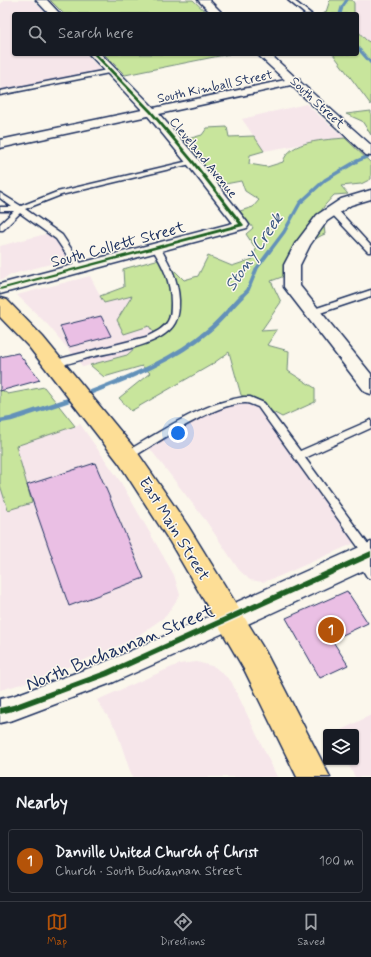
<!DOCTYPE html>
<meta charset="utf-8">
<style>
body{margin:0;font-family:Mynerve,sans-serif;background:#20242c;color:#f1f3f6}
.controls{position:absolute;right:12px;bottom:12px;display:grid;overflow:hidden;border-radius:4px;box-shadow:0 1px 3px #0004}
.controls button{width:36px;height:36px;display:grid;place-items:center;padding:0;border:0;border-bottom:1px solid #363941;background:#171b24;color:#f1f3f6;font:20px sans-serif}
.you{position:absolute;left:178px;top:433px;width:14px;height:14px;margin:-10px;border:3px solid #fff;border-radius:50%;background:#1a73e8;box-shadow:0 0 0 6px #1a73e833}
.badge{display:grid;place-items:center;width:26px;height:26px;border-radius:50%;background:#b45309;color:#fff;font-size:13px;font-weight:700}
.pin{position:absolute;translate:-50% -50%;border:2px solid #fff;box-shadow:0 1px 4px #0006}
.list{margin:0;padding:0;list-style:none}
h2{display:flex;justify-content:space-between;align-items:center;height:52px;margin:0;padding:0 16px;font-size:17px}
h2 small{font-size:13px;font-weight:400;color:#9ea1a6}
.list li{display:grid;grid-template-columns:26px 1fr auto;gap:12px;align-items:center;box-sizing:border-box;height:64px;margin:0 8px 8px;padding:0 8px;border:1px solid #363941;border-radius:4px}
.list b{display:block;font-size:15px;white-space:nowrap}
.list p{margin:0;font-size:13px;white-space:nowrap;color:#9ea1a6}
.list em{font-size:13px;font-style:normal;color:#9ea1a6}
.icon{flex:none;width:22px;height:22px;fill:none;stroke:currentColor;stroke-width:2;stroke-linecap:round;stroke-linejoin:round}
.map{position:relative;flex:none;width:371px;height:777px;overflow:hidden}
.search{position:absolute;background:#171b24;box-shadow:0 1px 3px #0004;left:12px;right:12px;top:12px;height:44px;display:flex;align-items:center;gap:10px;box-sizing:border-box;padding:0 14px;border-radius:4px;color:#9ea1a6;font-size:15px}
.sheet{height:124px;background:#171b24}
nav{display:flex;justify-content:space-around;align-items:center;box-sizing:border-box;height:56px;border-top:1px solid #363941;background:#171b24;font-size:11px;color:#9ea1a6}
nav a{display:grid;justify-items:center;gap:2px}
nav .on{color:#b45309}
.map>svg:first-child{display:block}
</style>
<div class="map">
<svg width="371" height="777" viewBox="0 0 371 777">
<rect width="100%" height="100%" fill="#fbf7ec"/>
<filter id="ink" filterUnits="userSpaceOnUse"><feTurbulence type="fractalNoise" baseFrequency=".025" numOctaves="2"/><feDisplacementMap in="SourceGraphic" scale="8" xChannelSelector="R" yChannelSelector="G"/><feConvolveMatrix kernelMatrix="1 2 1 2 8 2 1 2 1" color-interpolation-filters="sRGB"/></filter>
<g filter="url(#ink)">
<path fill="#f6e6ea" d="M 4,0 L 33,0 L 46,14 L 14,14 L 14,54 L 86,54 L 103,72 L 0,92 L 0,5 Z
M 358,0 L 371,0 L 371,43 L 366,40 L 357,30 L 357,14 L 354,14 L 354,3 Z
M 306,104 L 345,138 L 326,140 L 264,151 L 242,119 Z
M 53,232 L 73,258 L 9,275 L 2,280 L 0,279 L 0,246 Z
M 90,276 L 104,303 L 132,296 L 153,331 L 127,355 L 83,367 L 48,325 L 17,295 Z
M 245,399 L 261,405 L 359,541 L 280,576 L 263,582 L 250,580 L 239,570 L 206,521 L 147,445 L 202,413 Z
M 80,424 L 120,481 L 174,575 L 180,595 L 166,616 L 132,640 L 39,679 L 0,690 L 0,454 L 16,446 Z
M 197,662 L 215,667 L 231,681 L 277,777 L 132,777 L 116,729 L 97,700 L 179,664 Z
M 371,715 L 371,777 L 355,777 L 347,762 L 356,762 L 356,732 L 337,732 Z"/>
<path fill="#c8e59c" stroke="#728a7d" d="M 50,0 L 193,0 L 208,14 L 64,14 Z
M 330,0 L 352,0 L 354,3 L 354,14 L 323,14 L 326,12 Z
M 357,30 L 366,40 L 371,43 L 371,105 L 333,54 L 357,54 Z
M 104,54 L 229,54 L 125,75 Z
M 371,111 L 371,135 L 362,121 L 346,114 Z
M 227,127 L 229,137 L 254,136 L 264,151 L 250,155 L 249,164 L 267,167 L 283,162 C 289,140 326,140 345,138 L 371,163 L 371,179 L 361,184 L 341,186 L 348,194 L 334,195 L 325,205 L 314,222 L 324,226 L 325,234 C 307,241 309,251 299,265 C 292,274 282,277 271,281 L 281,302 L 261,331 L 277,330 L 267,345 L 289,351 L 288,371 L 315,388 L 315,402 L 282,417 L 241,395 L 229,352 L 211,365 L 131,411 L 119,398 L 150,373 L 142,366 L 104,377 L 90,365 L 127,355 L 153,332 L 149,326 L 124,334 L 117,320 L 132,296 L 104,303 L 100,296 L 124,287 L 123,269 L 156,260 L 166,262 L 184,280 L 198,276 L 208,256 L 232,266 L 253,259 L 256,249 L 246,234 L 253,228 L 240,211 L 253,207 L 259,200 L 245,191 L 241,181 L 220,185 L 184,140 L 202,135 L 207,128 Z
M 44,387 L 75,426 L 16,446 L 32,503 L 8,510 L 0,485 L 0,389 L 8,394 Z"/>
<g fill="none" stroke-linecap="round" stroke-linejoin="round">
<path stroke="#6491b9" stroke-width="3" d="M 340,14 L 342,7 L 347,0
M 357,47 L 371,63"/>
<path stroke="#6491b9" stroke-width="3.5" d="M 241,297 L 248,290 L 257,268 L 284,232 L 300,203 L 325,180 L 357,161 L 371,155"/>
<path stroke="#6491b9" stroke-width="4.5" d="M 84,395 C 128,378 173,361 209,330 C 221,320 231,307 242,296
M 0,421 L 11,419 L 75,398"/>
</g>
<path fill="#eabfe4" stroke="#1b2f5e" d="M 101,316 L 111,336 L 69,347 L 60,326 Z
M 18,353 L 40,380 L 0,391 L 0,357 Z
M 95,463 L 144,578 L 69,606 L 27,485 Z
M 347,591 L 368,623 L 332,640 L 348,665 L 320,678 L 286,618 Z"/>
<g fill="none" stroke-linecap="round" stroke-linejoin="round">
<defs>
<path id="lane" d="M 288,0 L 293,0 L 311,14 L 305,14 Z
M 112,69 L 114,70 L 114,72 L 0,95 L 0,91 Z
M 193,160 L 196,162 L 195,163 L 61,195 L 25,209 L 62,235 L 84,268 L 83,270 L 77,270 L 56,239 L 20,213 L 3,230 L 0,230 L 0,224 L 14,211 L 0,211 L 0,207 L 12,207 L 0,198 L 0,193 L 21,206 L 57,192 Z
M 330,208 L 336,208 L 371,246 L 371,252 L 368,252 L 330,212 Z
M 153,246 L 159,246 C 170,264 178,279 179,300 C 179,308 179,316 175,323 C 163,345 118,351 95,356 C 87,358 56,368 51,366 L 50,364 L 51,362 L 63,358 L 146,337 C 154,333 164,329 168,321 C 171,316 171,309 171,303 C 171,281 163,266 152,248 Z
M 371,290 L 371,296 L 311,316 L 307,313 L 308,311 Z
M 244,397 L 250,397 L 264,403 L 300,451 L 371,420 L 371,428 L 305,458 L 371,548 L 371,559 L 367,559 L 371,565 L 371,579 L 367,577 L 356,559 L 357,556 L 361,554 L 364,555 L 258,407 C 254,406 250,403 246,403 C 216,402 157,443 130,459 L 127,460 L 124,459 L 122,456 L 124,453 C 162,431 199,404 244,397 Z"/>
<path id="street" d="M 36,0 L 47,0 L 60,14 L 49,14 Z
M 198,0 L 209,0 L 223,14 L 212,14 Z
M 89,54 L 101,54 L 154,108 L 285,80 L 257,54 L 270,54 L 296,78 L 299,79 L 300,82 L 371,145 L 371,156 L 366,155 L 291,85 L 159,114 L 198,159 L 247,222 L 249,225 L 247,228 L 0,294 L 0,284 L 233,223 L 188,165 L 148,116 L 0,148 L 0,140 L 142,110 Z
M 371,190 L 371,199 L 351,205 L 327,221 L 310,245 L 300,265 L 300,286 L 371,374 L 371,394 L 365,392 L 284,287 L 284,265 L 295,244 L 317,215 L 341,199 Z
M 229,608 L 237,611 L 240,619 L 237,627 L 114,682 L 13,720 L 0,723 L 0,699 L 13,696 L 103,663 Z"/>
<path id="secondary" d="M 371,542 L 371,567 L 239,628 L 229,632 L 219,628 L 215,619 L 219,610 Z"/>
<path id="primary" d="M 0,298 L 7,300 L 43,337 L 135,449 L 188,526 L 265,651 L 330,777 L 297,777 L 245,671 L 170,542 L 119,463 L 29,347 L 0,317 Z"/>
</defs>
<use href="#lane" stroke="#1b2f5e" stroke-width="3"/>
<use href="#street" stroke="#1b2f5e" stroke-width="3"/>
<use href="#secondary" stroke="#1b2f5e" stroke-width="3"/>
<use href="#primary" stroke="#1b2f5e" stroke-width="3"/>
<use href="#lane" fill="#fbf7ec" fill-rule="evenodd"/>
<use href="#street" fill="#fbf7ec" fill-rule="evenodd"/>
<use href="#secondary" fill="#fbf7ec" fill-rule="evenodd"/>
<use href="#primary" fill="#fdde96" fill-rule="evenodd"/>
<defs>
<path id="cycleway" d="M 93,54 L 97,54 L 152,111 L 194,161 L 244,225 L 243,226 L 0,290 L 0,288 L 239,224 L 192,163 L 150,113 Z
M 371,551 L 371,557 L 108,676 L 13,711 L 0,714 L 0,708 L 13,705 L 105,671 Z"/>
</defs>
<use href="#cycleway" stroke="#fbf7ec" stroke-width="3"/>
<use href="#cycleway" fill="#1b5e20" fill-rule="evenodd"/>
</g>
</g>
<g text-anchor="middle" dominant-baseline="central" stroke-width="3" stroke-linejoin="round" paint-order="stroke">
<g font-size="13" fill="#1b2f5e" stroke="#fbf7ec">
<text transform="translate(215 87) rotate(-12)">South Kimball Street</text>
<text transform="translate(317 103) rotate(43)">South Street</text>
<text transform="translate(203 158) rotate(51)">Cleveland Avenue</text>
</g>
<g font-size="16" fill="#1b2f5e" stroke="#fbf7ec">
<text transform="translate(118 245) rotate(-15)">South Collett Street</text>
<text transform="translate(174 529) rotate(58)">East Main Street</text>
</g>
<g font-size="17" font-style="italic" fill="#3a5884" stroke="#fbf7ec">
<text transform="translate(254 252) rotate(-56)">Stony Creek</text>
</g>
<g font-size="19" fill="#1b2f5e" stroke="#fbf7ec">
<text transform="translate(120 648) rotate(-22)">North Buchannan Street</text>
</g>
</g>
</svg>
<div class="controls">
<button><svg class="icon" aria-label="layers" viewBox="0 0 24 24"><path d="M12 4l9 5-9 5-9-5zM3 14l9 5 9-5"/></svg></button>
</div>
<div class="you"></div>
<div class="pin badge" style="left:331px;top:630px">1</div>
<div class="search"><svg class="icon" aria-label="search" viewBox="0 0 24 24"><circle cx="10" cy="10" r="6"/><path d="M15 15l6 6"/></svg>Search here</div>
</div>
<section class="sheet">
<h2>Nearby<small></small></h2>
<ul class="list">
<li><span class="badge">1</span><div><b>Danville United Church of Christ</b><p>Church · South Buchannan Street</p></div><em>100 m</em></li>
</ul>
</section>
<nav>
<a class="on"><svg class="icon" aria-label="map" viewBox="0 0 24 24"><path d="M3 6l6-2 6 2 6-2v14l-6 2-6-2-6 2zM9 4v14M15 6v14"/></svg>Map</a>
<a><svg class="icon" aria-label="directions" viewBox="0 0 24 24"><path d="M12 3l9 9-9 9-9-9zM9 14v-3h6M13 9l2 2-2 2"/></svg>Directions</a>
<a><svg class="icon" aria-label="saved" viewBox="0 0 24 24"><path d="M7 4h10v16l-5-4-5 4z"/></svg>Saved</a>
</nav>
